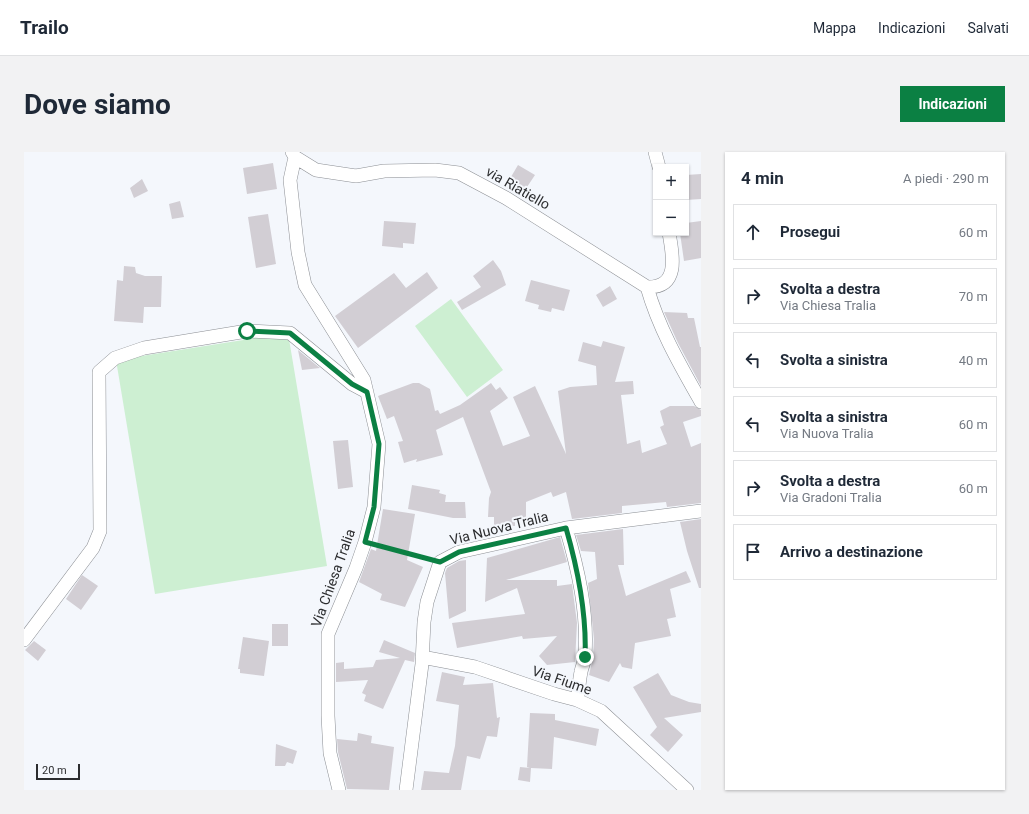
<!DOCTYPE html>
<html lang="it">
<meta charset="utf-8">
<style>
body{margin:0;font-family:Roboto,sans-serif;background:#f2f2f3;color:#1f2937}
.controls{position:absolute;right:12px;top:12px;display:grid;overflow:hidden;border-radius:0px;box-shadow:0 1px 3px #0004}
.controls button{width:36px;height:36px;display:grid;place-items:center;padding:0;border:0;border-bottom:1px solid #e0e1e3;background:#fff;color:#1f2937;font:20px sans-serif}
.scale{position:absolute;left:12px;bottom:10px;width:44px;box-sizing:border-box;padding-left:4px;border:2px solid #2c2d2f;border-top:0;font-size:11px;line-height:14px;white-space:nowrap;color:#2c2d2f;-webkit-text-stroke:3px #f4f7fc;paint-order:stroke}
.stop{position:absolute;width:12px;height:12px;margin:-9px;border:3px solid #0b8043;border-radius:50%;background:#fff}
.stop.end{background:#0b8043;border-color:#fff;box-shadow:0 1px 4px #0008}
.list{margin:0;padding:0;list-style:none}
h2{display:flex;justify-content:space-between;align-items:center;height:52px;margin:0;padding:0 16px;font-size:17px}
h2 small{font-size:13px;font-weight:400;color:#747a83}
.list li{display:grid;grid-template-columns:26px 1fr auto;gap:12px;align-items:center;box-sizing:border-box;height:56px;margin:0 8px 8px;padding:0 8px;border:1px solid #e0e1e3;border-radius:0px}
.list b{display:block;font-size:15px;white-space:nowrap}
.list p{margin:0;font-size:13px;white-space:nowrap;color:#747a83}
.list em{font-size:13px;font-style:normal;color:#747a83}
.icon{flex:none;width:22px;height:22px;fill:none;stroke:currentColor;stroke-width:2;stroke-linecap:round;stroke-linejoin:round}
.map{position:relative;flex:none;width:677px;height:638px;overflow:hidden;border-radius:0px}
header{display:flex;align-items:center;gap:24px;box-sizing:border-box;height:56px;padding:0 20px;background:#fff;border-bottom:1px solid #e0e1e3}
header strong{font-size:19px}
nav{display:flex;gap:22px;margin-inline-start:auto;font-size:14px}
.intro{display:flex;align-items:center;justify-content:space-between;box-sizing:border-box;height:96px;padding:0 24px}
h1{margin:0;font-size:28px}
.button{padding:10px 18px;border-radius:0px;background:#0b8043;color:#fff;font-size:14px;font-weight:700}
main{display:flex;gap:24px;padding:0 24px}
aside{flex:1;background:#fff;border-radius:0px;box-shadow:0 1px 3px #0004}
.map>svg:first-child{display:block}
</style>
<header>
<strong>Trailo</strong>
<nav><a>Mappa</a><a>Indicazioni</a><a>Salvati</a></nav>
</header>
<div class="intro"><h1>Dove siamo</h1><a class="button">Indicazioni</a></div>
<main>
<div class="map">
<svg width="677" height="638" viewBox="0 0 677 638">
<rect width="100%" height="100%" fill="#f4f7fc"/>
<path fill="#cdefd2" d="M 427,147 L 479,218 L 443,245 L 391,174 Z
M 264,181 L 303,414 L 131,442 L 92,208 Z"/>
<path fill="#d2ced4" d="M 249,11 L 253,37 L 223,42 L 219,16 Z
M 494,13 L 511,23 L 497,44 L 481,35 Z
M 677,22 L 677,47 L 662,48 L 662,23 Z
M 118,27 L 124,39 L 110,46 L 106,36 Z
M 156,49 L 160,65 L 148,67 L 145,52 Z
M 244,62 L 252,112 L 232,116 L 224,65 Z
M 360,69 L 392,71 L 390,92 L 379,91 L 379,96 L 358,94 Z
M 677,69 L 677,106 L 660,109 L 656,81 L 662,81 L 662,71 Z
M 469,108 L 477,119 L 482,133 L 438,158 L 433,150 L 457,135 L 449,124 Z
M 100,114 L 111,115 L 112,121 L 121,124 L 138,124 L 137,155 L 120,155 L 119,171 L 90,169 L 93,128 L 99,129 Z
M 403,120 L 414,136 L 334,196 L 311,164 L 370,121 L 382,136 Z
M 507,128 L 546,138 L 540,159 L 528,156 L 527,160 L 514,157 L 515,153 L 501,149 Z
M 586,134 L 593,147 L 579,155 L 572,143 Z
M 640,160 L 663,161 L 664,166 L 670,166 L 676,195 L 677,195 L 677,234 L 654,191 Z
M 579,189 L 601,195 L 591,230 L 609,229 L 610,242 L 597,243 L 603,292 L 616,288 L 618,301 L 643,292 L 636,275 L 640,273 L 636,259 L 646,254 L 670,254 L 677,258 L 677,264 L 659,270 L 667,295 L 677,291 L 677,351 L 643,355 L 642,350 L 598,354 L 598,361 L 548,367 L 542,340 L 529,345 L 527,340 L 502,350 L 502,367 L 491,366 L 491,374 L 470,373 L 470,365 L 464,365 L 465,346 L 467,340 L 439,265 L 412,278 L 419,303 L 392,310 L 393,307 L 380,311 L 374,290 L 379,289 L 370,264 L 363,267 L 354,244 L 389,231 L 395,231 L 406,237 L 411,259 L 414,258 L 416,262 L 436,253 L 467,231 L 472,238 L 476,235 L 484,246 L 466,259 L 479,294 L 506,284 L 489,245 L 511,234 L 542,302 L 534,239 L 546,235 L 573,233 L 572,214 L 554,209 L 559,190 L 577,195 Z
M 274,198 L 296,216 L 278,218 Z
M 324,288 L 329,335 L 314,337 L 309,289 Z
M 388,333 L 416,338 L 415,341 L 422,343 L 421,350 L 441,350 L 442,366 L 429,366 L 384,357 Z
M 359,357 L 391,362 L 383,408 L 399,415 L 381,455 L 356,448 L 358,442 L 335,430 L 347,397 L 352,399 Z
M 677,367 L 677,436 L 675,436 L 663,399 L 656,370 Z
M 599,377 L 600,413 L 594,413 L 602,444 L 662,419 L 667,430 L 646,437 L 652,465 L 643,467 L 647,484 L 611,491 L 608,517 L 598,515 L 596,511 L 585,530 L 565,523 L 569,506 L 570,487 L 564,431 L 573,427 L 571,400 L 557,399 L 552,383 Z
M 536,385 L 543,410 L 482,428 L 533,428 L 533,434 L 548,432 L 553,471 L 551,510 L 523,513 L 515,504 L 533,484 L 499,487 L 498,484 L 433,496 L 428,471 L 501,462 L 493,436 L 461,450 L 463,406 Z
M 442,408 L 442,459 L 425,467 L 421,421 L 423,416 L 435,409 Z
M 58,423 L 74,434 L 57,458 L 42,447 Z
M 248,472 L 264,472 L 264,494 L 248,494 Z
M 219,485 L 245,489 L 240,524 L 216,521 L 216,517 L 214,517 Z
M 360,488 L 391,501 L 390,510 L 381,508 L 359,557 L 340,549 L 342,543 L 338,541 L 344,528 L 312,530 L 312,511 L 320,510 L 320,517 L 349,515 L 352,508 L 376,506 L 355,500 Z
M 10,489 L 22,498 L 14,509 L 1,498 Z
M 418,520 L 441,525 L 439,533 L 469,531 L 473,566 L 476,565 L 473,585 L 463,584 L 456,607 L 443,604 L 437,638 L 397,638 L 400,619 L 425,621 L 431,594 L 435,553 L 412,549 Z
M 634,521 L 647,543 L 665,550 L 677,552 L 677,560 L 640,566 L 659,583 L 644,600 L 626,583 L 633,575 L 609,535 Z
M 506,561 L 531,562 L 531,568 L 575,577 L 572,594 L 530,585 L 528,617 L 507,616 L 506,630 L 494,628 L 496,615 L 506,616 L 503,615 Z
M 334,581 L 348,584 L 347,591 L 370,595 L 365,638 L 323,637 L 314,600 L 313,587 L 333,589 Z
M 252,592 L 273,599 L 269,612 L 263,610 L 261,614 L 251,614 Z"/>
<g fill="none" stroke-linecap="round" stroke-linejoin="round">
<defs>
<path id="street" d="M 268,0 L 271,5 L 292,18 L 332,24 L 360,19 L 411,18 L 435,21 L 482,46 L 623,135
M 631,0 L 635,15
M 271,5 L 266,28 L 274,100 L 281,133 L 340,228 L 355,292 L 350,355 L 341,390 L 332,416 L 304,482 L 304,564 L 306,601 L 315,638
M 623,135 C 635,177 656,213 677,250
M 623,135 C 656,136 649,103 645,81
M 542,376 C 554,417 564,460 561,503 C 561,509 558,514 557,520 C 555,529 555,539 553,548
M 0,488 L 69,396 L 76,379 L 75,220 L 91,206 L 120,196 L 223,179 L 266,181 L 328,232 L 343,240
M 398,505 L 451,515 L 530,542 L 553,548 L 577,559 L 663,638
M 382,638 L 398,512 L 400,470 L 403,450 L 416,410 L 435,400 L 542,376 L 677,359"/>
</defs>
<use href="#street" stroke="#8c8f94" stroke-width="14"/>
<path stroke="#97999d" stroke-width="2.5" stroke-dasharray="2 3" stroke-linecap="butt" d="M 353,393 L 404,406"/>
<use href="#street" stroke="#fff" stroke-width="13"/>
</g>
<g fill="none" stroke-linecap="round" stroke-linejoin="round">
<path stroke="#0b8043" stroke-width="5" d="M 223,179 L 266,181 L 328,232 L 343,240 L 355,292 L 350,355 L 341,390 L 416,410 L 435,400 L 542,376 C 554,418 563,461 561,505"/>
</g>
<g text-anchor="middle" dominant-baseline="central" stroke-width="4" stroke-linejoin="round" paint-order="stroke">
<g font-size="14" fill="#2c2d2f" stroke="#f4f7fc">
<text transform="translate(494 36) rotate(30)">via Riatiello</text>
<text transform="translate(475 376) rotate(-14)">Via Nuova Tralia</text>
<text transform="translate(309 426) rotate(-70)">Via Chiesa Tralia</text>
<text transform="translate(538 528) rotate(19)">Via Fiume</text>
</g>
</g>
</svg>
<div class="controls">
<button>+</button>
<button>−</button>
</div>
<div class="scale">20 m</div>
<div class="stop" style="left:223px;top:179px"></div>
<div class="stop end" style="left:561px;top:505px"></div>
</div>
<aside>
<h2>4 min<small>A piedi · 290 m</small></h2>
<ul class="list">
<li><svg class="icon" aria-label="ahead" viewBox="0 0 24 24"><path d="M12 20V5M6 11l6-6 6 6"/></svg><div><b>Prosegui</b></div><em>60 m</em></li>
<li><svg class="icon" aria-label="right" viewBox="0 0 24 24"><path d="M7 20v-9h11M14 6l5 5-5 5"/></svg><div><b>Svolta a destra</b><p>Via Chiesa Tralia</p></div><em>70 m</em></li>
<li><svg class="icon" aria-label="left" viewBox="0 0 24 24"><path d="M17 20v-9H6M10 6l-5 5 5 5"/></svg><div><b>Svolta a sinistra</b></div><em>40 m</em></li>
<li><svg class="icon" aria-label="left" viewBox="0 0 24 24"><path d="M17 20v-9H6M10 6l-5 5 5 5"/></svg><div><b>Svolta a sinistra</b><p>Via Nuova Tralia</p></div><em>60 m</em></li>
<li><svg class="icon" aria-label="right" viewBox="0 0 24 24"><path d="M7 20v-9h11M14 6l5 5-5 5"/></svg><div><b>Svolta a destra</b><p>Via Gradoni Tralia</p></div><em>60 m</em></li>
<li><svg class="icon" aria-label="arrive" viewBox="0 0 24 24"><path d="M6 21V4h12l-3 4 3 4H6"/></svg><div><b>Arrivo a destinazione</b></div></li>
</ul>
</aside>
</main>
